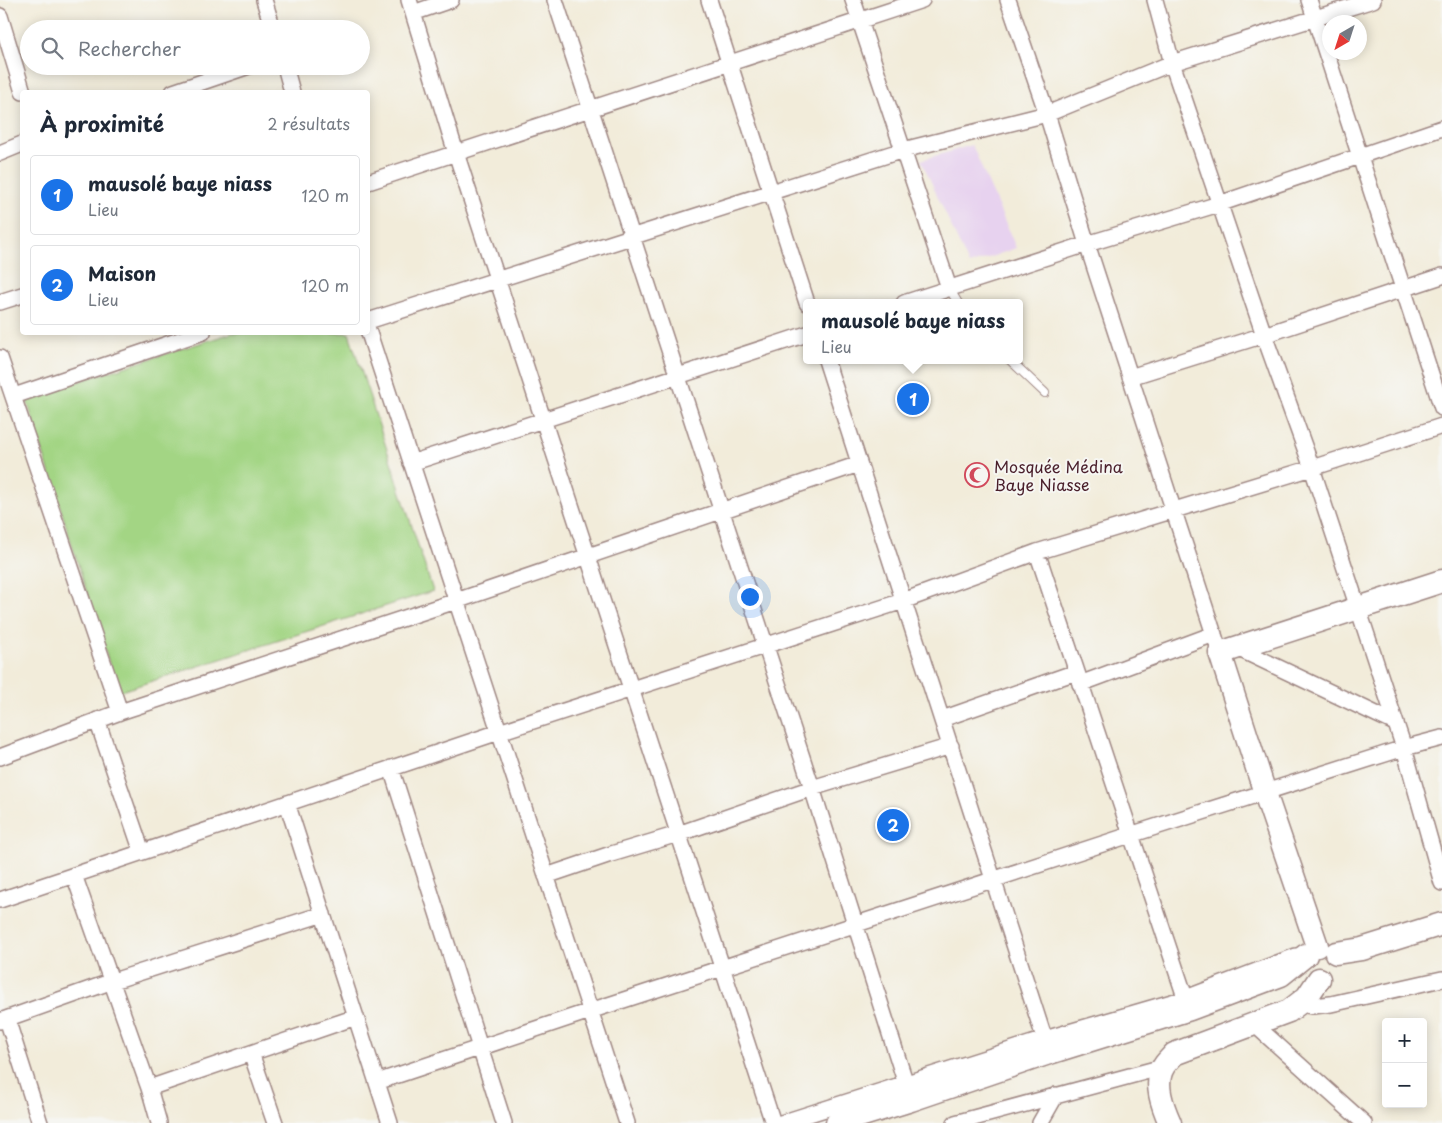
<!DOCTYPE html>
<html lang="fr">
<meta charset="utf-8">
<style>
body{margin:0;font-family:"Playpen Sans",sans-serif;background:#f6f6f7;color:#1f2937}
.controls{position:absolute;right:15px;bottom:15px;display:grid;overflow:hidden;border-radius:5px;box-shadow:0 2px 12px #0003}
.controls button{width:45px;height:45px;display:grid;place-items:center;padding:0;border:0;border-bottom:1px solid #e0e1e3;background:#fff;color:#1f2937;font:25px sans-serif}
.compass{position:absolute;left:1322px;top:15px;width:45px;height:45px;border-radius:50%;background:#fff;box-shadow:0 2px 12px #0003;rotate:219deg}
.you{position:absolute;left:749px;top:596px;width:18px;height:18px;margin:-12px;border:4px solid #fff;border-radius:50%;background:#1a73e8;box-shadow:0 0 0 8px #1a73e833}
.badge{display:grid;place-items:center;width:32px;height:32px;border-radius:50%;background:#1a73e8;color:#fff;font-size:16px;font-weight:700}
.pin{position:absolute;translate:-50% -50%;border:2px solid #fff;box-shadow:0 1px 5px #0006}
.popup{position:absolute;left:803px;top:299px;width:220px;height:65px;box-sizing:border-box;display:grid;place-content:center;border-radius:5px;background:#fff;filter:drop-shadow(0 1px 4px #0005);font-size:16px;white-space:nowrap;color:#747a83}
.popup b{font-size:19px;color:#1f2937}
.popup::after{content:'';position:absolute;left:50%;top:100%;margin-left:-10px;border:10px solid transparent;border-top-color:#fff}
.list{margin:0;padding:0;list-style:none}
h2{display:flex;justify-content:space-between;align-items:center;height:65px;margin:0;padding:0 20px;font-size:21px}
h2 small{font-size:16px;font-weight:400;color:#747a83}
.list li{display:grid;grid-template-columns:32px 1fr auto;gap:15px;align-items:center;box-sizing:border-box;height:80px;margin:0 10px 10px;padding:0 10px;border:1px solid #e0e1e3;border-radius:5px}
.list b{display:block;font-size:19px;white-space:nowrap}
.list p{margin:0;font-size:16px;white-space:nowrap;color:#747a83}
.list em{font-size:16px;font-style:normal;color:#747a83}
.icon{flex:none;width:28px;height:28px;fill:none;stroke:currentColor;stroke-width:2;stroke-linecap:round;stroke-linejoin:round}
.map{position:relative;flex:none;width:1442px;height:1123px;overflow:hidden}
.search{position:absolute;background:#fff;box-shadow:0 2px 12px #0003;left:20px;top:20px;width:350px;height:55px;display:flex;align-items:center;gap:12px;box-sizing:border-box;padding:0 18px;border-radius:28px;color:#747a83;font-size:19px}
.panel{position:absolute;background:#fff;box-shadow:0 2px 12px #0003;left:20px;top:90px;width:350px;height:245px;border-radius:5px}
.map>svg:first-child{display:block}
</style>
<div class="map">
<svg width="1442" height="1123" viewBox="0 0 1442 1123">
<rect width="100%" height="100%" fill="#f6f6f2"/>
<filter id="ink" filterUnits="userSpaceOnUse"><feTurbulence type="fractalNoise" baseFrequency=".02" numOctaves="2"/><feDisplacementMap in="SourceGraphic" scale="10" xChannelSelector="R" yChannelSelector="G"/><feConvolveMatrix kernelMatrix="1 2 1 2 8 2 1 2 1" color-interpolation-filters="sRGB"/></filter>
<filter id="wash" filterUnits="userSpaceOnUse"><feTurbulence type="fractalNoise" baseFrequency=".0096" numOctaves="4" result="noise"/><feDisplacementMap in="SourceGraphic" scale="20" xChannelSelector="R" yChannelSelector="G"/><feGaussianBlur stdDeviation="1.12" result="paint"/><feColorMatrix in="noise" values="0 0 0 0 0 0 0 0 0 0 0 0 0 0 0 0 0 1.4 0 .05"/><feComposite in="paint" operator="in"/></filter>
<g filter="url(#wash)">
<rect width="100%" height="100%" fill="#f2ecda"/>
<path fill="#e7d2ef" d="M 972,145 L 1016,248 L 969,265 L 921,160 Z"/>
<path fill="#a3d584" stroke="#767a58" d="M 232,333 L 349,333 L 433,591 L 118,692 L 26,398 Z"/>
</g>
<g filter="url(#ink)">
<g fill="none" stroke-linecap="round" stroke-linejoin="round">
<defs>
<path id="lane" d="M 949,288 L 958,303
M 1010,360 L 1045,393"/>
<path id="street" d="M 264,0 L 273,29
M 409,0 L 456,153 L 773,1123
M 555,0 L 812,788 L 911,1100
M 709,0 L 807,303
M 853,0 L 949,288
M 1008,0 L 1047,114 L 1087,244 L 1220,653
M 1155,0 L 1172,63 L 1264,335 L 1312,468 L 1404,748 L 1442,883
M 1309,0 L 1442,408
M 413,13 L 451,0
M 0,16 L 23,92
M 285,66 L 292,92
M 173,92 L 249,66
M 0,153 L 22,144
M 368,182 L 922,0
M 0,302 L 22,295
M 904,303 L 1087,244 L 1219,204 L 1442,128
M 368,321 L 903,150 L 1047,114 L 1172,63 L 1373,0
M 368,330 L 627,1123
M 0,358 L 120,712
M 826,360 L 1049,1053
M 1130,377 L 1264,335 L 1442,276
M 14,396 L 203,332
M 411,463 L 807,334
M 1037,552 L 1188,1006
M 1235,647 L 1395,723
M 1080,684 L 1214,634
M 942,719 L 1076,672
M 97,720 L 142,852
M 0,757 L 120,712 L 456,601 L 859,464
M 391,768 L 504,1123
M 287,803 L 390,1123
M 74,875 L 149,1088 L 159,1123
M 546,876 L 608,855 L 678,834 L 812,788 L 951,746
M 0,900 L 499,732 L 903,601 L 1037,552 L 1312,468 L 1442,426
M 1300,1004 L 1313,1006 L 1331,1004 L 1442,979
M 7,1019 L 40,1123
M 0,1021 L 110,982 L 323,914
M 1254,1024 L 1364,1123
M 251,1053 L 275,1123
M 377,1082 L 590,1011 L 1130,835 L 1404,748 L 1442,738
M 149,1088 L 356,1017
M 781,1123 L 1045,1039 L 1186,998 L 1296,956
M 955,1123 L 1163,1067
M 1040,1123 L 1056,1095"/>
<path id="secondary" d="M 1317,946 L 1265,793 L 1220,653 L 1442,581
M 1336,953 L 1362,949 L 1442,924
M 837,1123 L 911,1100 L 1049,1053 L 1190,1009 L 1281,975 L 1306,955
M 1170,1123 C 1163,1107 1153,1083 1164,1066 C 1166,1062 1171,1058 1174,1054 L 1289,1011 L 1307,997 L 1319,979"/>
</defs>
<use href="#lane" stroke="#9e8682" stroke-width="10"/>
<use href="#street" stroke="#9e8682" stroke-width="18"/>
<use href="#secondary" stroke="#9e8682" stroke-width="25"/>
<use href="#lane" stroke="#fff" stroke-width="8"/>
<use href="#street" stroke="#fff" stroke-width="15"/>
<use href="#secondary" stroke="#fff" stroke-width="22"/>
</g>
</g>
<defs>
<symbol id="mosque-ring" viewBox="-11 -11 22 22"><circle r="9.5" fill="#f6f6f2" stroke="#d1495b" stroke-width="1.5"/><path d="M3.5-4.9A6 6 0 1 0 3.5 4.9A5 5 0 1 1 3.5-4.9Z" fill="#d1495b"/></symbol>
</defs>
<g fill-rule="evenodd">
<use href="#mosque-ring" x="963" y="461" width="28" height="28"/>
</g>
<g text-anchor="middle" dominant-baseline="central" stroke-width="4" stroke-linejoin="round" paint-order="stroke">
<g font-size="16" fill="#4a1f2b" stroke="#f6f6f2" text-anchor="start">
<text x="994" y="466">Mosquée Médina<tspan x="994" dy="18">Baye Niasse</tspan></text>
</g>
</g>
</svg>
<div class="controls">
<button>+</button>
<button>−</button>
</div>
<svg class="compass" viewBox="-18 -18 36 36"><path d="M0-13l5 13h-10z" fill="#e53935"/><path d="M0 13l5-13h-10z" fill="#747a83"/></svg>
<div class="you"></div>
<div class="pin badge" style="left:913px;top:399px">1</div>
<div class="popup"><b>mausolé baye niass</b>Lieu</div>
<div class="pin badge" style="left:893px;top:825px">2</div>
<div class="search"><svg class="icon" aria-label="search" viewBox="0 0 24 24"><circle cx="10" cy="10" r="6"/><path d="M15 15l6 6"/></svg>Rechercher</div>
<section class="panel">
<h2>À proximité<small>2 résultats</small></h2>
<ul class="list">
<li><span class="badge">1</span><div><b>mausolé baye niass</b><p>Lieu</p></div><em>120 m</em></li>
<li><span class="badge">2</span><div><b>Maison</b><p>Lieu</p></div><em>120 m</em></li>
</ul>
</section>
</div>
